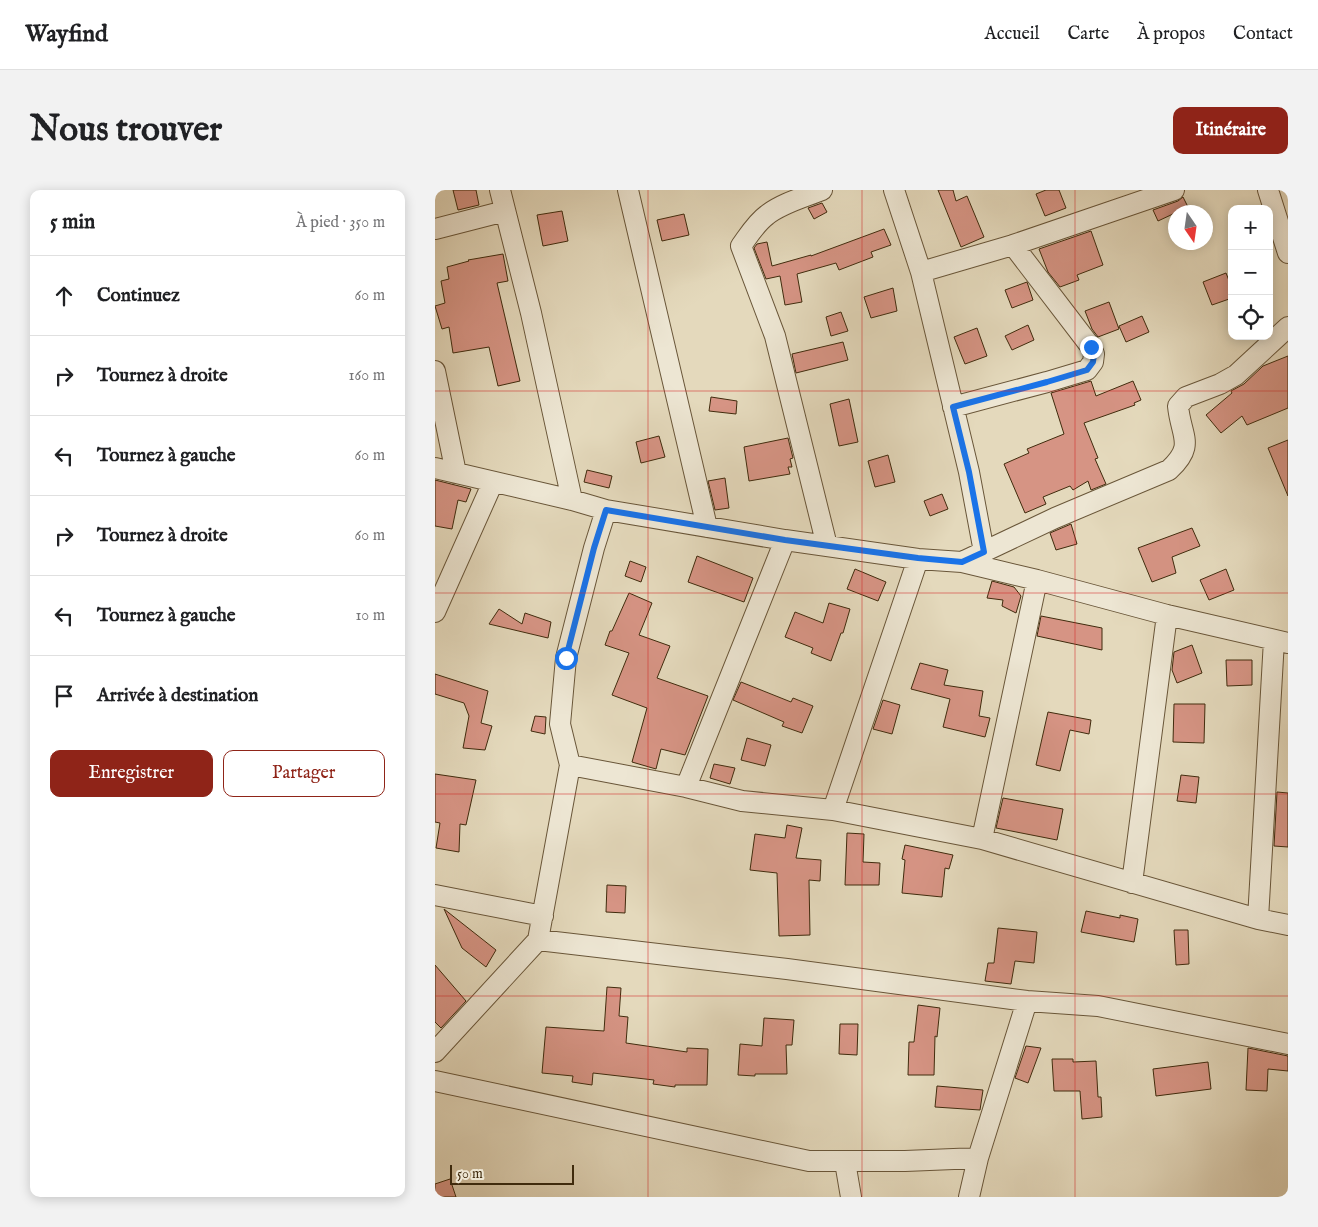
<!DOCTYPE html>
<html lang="fr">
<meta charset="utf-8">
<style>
body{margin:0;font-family:"IM FELL English",serif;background:#f2f2f2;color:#202124}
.controls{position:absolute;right:15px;top:15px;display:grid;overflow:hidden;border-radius:10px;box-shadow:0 2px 12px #0003}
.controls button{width:45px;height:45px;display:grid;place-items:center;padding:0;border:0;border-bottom:1px solid #e0e0e0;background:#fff;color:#202124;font:25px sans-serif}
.compass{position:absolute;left:733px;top:15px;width:45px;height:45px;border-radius:50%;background:#fff;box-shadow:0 2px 12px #0003;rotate:167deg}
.scale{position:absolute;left:15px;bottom:12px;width:124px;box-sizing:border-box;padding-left:5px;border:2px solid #402b0d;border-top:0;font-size:14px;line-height:18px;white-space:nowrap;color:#402b0d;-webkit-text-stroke:4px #ede6d3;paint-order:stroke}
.stop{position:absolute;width:15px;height:15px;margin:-11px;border:4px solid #1a73e8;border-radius:50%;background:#fff}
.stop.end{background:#1a73e8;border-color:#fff;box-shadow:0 1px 5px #0008}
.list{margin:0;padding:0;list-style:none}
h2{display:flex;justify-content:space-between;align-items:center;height:65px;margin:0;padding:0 20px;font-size:21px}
h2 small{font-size:16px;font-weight:400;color:#757577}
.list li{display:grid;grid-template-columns:32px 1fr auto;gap:15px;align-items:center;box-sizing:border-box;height:80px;padding:0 20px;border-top:1px solid #e0e0e0}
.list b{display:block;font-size:19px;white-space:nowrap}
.list em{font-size:16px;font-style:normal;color:#757577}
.actions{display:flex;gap:10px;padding:15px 20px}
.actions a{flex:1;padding:11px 0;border:1px solid #8f2418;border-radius:10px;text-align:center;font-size:18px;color:#8f2418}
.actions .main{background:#8f2418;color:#fff}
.icon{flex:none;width:28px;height:28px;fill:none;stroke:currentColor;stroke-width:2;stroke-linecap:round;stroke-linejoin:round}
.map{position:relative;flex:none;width:853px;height:1007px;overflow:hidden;border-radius:10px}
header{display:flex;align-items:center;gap:30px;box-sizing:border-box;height:70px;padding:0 25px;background:#fff;border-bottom:1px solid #e0e0e0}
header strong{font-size:24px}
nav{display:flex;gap:28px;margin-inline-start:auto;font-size:18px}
.intro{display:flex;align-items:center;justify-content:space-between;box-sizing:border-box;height:120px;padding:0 30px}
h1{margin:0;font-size:35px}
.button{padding:12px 22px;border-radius:10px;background:#8f2418;color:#fff;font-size:18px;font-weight:700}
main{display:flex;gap:30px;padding:0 30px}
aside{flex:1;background:#fff;border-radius:10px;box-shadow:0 2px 12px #0003}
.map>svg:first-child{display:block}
</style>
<header>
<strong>Wayfind</strong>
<nav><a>Accueil</a><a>Carte</a><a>À propos</a><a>Contact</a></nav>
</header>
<div class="intro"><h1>Nous trouver</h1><a class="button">Itinéraire</a></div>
<main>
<aside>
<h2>5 min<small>À pied · 350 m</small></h2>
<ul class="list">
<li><svg class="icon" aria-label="ahead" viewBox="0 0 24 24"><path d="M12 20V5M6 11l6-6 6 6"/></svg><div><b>Continuez</b></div><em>60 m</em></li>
<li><svg class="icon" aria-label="right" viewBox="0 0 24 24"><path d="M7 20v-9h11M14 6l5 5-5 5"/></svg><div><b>Tournez à droite</b></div><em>160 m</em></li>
<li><svg class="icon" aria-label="left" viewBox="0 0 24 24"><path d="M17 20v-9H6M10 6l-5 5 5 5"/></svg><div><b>Tournez à gauche</b></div><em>60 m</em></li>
<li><svg class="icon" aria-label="right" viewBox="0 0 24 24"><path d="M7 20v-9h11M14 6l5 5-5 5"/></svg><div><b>Tournez à droite</b></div><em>60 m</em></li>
<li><svg class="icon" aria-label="left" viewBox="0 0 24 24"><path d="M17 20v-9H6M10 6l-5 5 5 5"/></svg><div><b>Tournez à gauche</b></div><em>10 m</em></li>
<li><svg class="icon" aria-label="arrive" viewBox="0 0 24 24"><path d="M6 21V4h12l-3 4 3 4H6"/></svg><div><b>Arrivée à destination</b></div></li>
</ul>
<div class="actions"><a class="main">Enregistrer</a><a>Partager</a></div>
</aside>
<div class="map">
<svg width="853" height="1007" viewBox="0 0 853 1007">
<rect width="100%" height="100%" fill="#e4d9bc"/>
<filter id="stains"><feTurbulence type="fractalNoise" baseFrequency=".004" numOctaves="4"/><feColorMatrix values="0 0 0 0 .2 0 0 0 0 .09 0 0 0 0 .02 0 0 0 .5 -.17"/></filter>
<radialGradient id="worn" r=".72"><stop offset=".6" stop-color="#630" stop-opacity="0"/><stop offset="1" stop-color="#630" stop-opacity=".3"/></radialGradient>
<path fill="#d69484" stroke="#402b0d" d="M 18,0 L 41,0 L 44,15 L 23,20 Z
M 503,0 L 518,0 L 521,11 L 532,6 L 549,47 L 526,57 Z
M 611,0 L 624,0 L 631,18 L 610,26 L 601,4 Z
M 748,7 L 753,17 L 723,31 L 718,20 L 743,11 Z
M 387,13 L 392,22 L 379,29 L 373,18 Z
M 127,21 L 133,51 L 108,56 L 102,25 Z
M 249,24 L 254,45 L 227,51 L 222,30 Z
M 449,39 L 456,55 L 436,62 L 438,67 L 404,80 L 401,73 L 362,84 L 367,112 L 350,115 L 345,86 L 331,89 L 319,58 L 322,54 L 332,52 L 337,76 L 376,65 L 376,66 Z
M 656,41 L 668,75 L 642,85 L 644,90 L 625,97 L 613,82 L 604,59 Z
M 68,64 L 73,91 L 62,93 L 85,191 L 63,196 L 54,157 L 18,163 L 14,137 L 7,139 L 0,116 L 10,113 L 6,91 L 14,89 L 12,77 L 34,71 L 33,70 Z
M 791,83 L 797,98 L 797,108 L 777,115 L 768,92 Z
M 592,92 L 598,110 L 577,118 L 570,100 Z
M 458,98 L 462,121 L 436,128 L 429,107 Z
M 674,112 L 684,139 L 663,147 L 657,139 L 650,121 Z
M 406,122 L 413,141 L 396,146 L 391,127 Z
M 707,126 L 714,142 L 691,152 L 684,136 Z
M 593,135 L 599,150 L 577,160 L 570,146 Z
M 542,138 L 552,166 L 530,174 L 519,147 Z
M 408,152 L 413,170 L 361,183 L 357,164 Z
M 853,166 L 853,218 L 812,235 L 807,226 L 786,243 L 771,225 L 797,203 L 796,201 L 809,194 L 828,176 Z
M 656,191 L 661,206 L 698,191 L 706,210 L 699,213 L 700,215 L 649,233 L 663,268 L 660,269 L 671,294 L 656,300 L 653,291 L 638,300 L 635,296 L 608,307 L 611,314 L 590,323 L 569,274 L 594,263 L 592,259 L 629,244 L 616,203 Z
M 276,207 L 302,211 L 301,224 L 274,221 Z
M 414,209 L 423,252 L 404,256 L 395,214 Z
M 224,246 L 230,267 L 206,273 L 201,252 Z
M 353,248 L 358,268 L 355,269 L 357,277 L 353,277 L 355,284 L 314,291 L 309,257 Z
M 853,250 L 853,306 L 833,258 Z
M 453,265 L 460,292 L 440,297 L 433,271 Z
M 152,280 L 177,286 L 174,298 L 149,292 Z
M 290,288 L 294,318 L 280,320 L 273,291 Z
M 0,290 L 36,299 L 31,312 L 23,310 L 17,339 L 0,336 Z
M 507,304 L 513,319 L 495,326 L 489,311 Z
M 636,334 L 642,354 L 621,360 L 615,343 Z
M 757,338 L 765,356 L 737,367 L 741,383 L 717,392 L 703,358 Z
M 262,366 L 318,388 L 309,412 L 253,392 Z
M 195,371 L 211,377 L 206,392 L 190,386 Z
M 420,379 L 451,392 L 443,411 L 412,399 Z
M 791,379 L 799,400 L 774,410 L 765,390 Z
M 557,391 L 579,397 L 586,406 L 581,423 L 567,416 L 568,410 L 552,408 Z
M 194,403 L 217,413 L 204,445 L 235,456 L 222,488 L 273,506 L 250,565 L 226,559 L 221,579 L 197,572 L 212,518 L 177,505 L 194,463 L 170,455 L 175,441 L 177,441 Z
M 394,413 L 415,419 L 408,443 L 406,443 L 396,471 L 376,463 L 378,458 L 350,447 L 360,422 L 388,433 Z
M 64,419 L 87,434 L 90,423 L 116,432 L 113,448 L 54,434 Z
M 606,426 L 667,438 L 667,460 L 602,446 Z
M 757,455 L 767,483 L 742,493 L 737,480 L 739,462 Z
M 791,470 L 817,470 L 817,495 L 792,496 Z
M 485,473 L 513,480 L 509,495 L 548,501 L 544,526 L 555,528 L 550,547 L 508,537 L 515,509 L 476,499 Z
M 0,484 L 53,501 L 46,533 L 57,536 L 50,560 L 28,558 L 34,526 L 29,513 L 0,504 Z
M 306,492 L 356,512 L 358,508 L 378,516 L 367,543 L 347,536 L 349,532 L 298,510 Z
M 448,510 L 465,515 L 457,544 L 438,539 Z
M 739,514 L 770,514 L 769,553 L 738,552 Z
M 613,522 L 656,530 L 654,544 L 635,540 L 625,581 L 601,575 Z
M 100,526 L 111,527 L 110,544 L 96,541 Z
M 312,548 L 336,555 L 330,576 L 306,570 Z
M 279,574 L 300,578 L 295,594 L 275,588 Z
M 0,584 L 41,590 L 31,635 L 25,634 L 24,662 L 1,658 L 5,633 L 0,632 Z
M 746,585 L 764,587 L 761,613 L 742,611 Z
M 842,602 L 853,603 L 853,657 L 839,656 Z
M 568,608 L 628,619 L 622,650 L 561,638 Z
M 352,635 L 367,638 L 361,668 L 386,670 L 385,691 L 374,690 L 375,745 L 344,746 L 342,683 L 315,680 L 320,644 L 350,648 Z
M 412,643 L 429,644 L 428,672 L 445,673 L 444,695 L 410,695 Z
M 470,655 L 518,665 L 514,679 L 510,678 L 507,707 L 467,703 L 470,670 L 467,669 Z
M 172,695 L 191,696 L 190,723 L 171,722 Z
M 9,719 L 61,760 L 51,777 L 27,758 Z
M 651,721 L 685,728 L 685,725 L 703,729 L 699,752 L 646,742 Z
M 563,738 L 602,742 L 599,773 L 580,771 L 576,794 L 550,791 L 553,773 L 559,773 Z
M 739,740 L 753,740 L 754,774 L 741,775 Z
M 0,775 L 31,811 L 6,838 L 0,832 Z
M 172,797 L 186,798 L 184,826 L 193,827 L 191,853 L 252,862 L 252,858 L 273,859 L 272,895 L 240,895 L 240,897 L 218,894 L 219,890 L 158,883 L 157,895 L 137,892 L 138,886 L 107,883 L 111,837 L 169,841 Z
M 483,815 L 505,818 L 502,847 L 500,846 L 499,885 L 473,885 L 474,852 L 479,852 Z
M 329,828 L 359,830 L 357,855 L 351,855 L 352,884 L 320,884 L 320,886 L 303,885 L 305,854 L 327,856 Z
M 405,834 L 423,834 L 422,865 L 404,864 Z
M 591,856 L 606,858 L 593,893 L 580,888 Z
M 813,858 L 853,866 L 853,881 L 833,879 L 832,901 L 811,900 Z
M 617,869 L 638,869 L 638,872 L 661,871 L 663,907 L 666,907 L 667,927 L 647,929 L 645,901 L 619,901 Z
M 773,872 L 776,899 L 721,906 L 718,879 Z
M 502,896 L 548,900 L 545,920 L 500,917 Z
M 15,989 L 21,1007 L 0,1007 L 0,994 Z"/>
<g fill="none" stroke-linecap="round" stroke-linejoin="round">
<defs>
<path id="minor" d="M 65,0 L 96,123 L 137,310
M 193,0 L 272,337
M 387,0 C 370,7 347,13 332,25 C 321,33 314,45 306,56 L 340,146 L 392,356
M 459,0 L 486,82 L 534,282 L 549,362
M 833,0 L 853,63
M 0,39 L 70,21
M 486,82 L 578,55 L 739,0
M 0,181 L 21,283
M 518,217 L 612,192 L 652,180 L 658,172 L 659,164 L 656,157 L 578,55
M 0,278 L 137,310 L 171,320 L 350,350 L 483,369 L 527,372 L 602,390 L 732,425 L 853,453
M 527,372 L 620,328 L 734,280 C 761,255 746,247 743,216 L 751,207 L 785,194 L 801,185 L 853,137
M 0,422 L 58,292
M 135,575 L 251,597 L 307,611 L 398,620 L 547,649 L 823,729 L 853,735
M 251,597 L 350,350
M 398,620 L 483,369
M 547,649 L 602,390
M 697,693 L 732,425
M 0,705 L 108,726
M 823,729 L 839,450
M 103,750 L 352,779 L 592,811 L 663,816 L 853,854
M 0,862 L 103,750 L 135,575 L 125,534 L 131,468 L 159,358 L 171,320
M 0,891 L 374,971 L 470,971 L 543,968
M 410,972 L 416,1007
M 534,1007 L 543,968 L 592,811"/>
</defs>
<use href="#minor" stroke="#695639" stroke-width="22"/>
<use href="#minor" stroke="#ede6d3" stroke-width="20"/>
</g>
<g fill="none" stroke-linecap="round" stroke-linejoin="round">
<path stroke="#1a73e8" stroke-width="6" d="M 131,468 L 159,358 L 171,320 L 350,350 L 483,368 L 527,372 L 549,362 L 534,282 L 518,217 L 612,192 L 652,180 L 658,172 L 659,164 L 656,157"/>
</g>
<path fill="none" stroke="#d62828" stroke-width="1" stroke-opacity="0.55" d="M 213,0 L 213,1007M 427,0 L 427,1007M 640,0 L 640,1007M 0,201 L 853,201M 0,403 L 853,403M 0,604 L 853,604M 0,806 L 853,806"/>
<rect width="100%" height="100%" filter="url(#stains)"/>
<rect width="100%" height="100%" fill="url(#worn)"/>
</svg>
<div class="controls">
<button>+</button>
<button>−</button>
<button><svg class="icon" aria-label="locate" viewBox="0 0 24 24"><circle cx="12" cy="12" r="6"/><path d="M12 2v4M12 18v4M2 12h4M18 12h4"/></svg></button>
</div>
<svg class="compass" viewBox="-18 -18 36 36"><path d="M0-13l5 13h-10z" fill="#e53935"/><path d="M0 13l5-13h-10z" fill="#757577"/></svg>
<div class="scale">50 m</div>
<div class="stop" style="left:131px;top:468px"></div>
<div class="stop end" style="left:656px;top:157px"></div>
</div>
</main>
